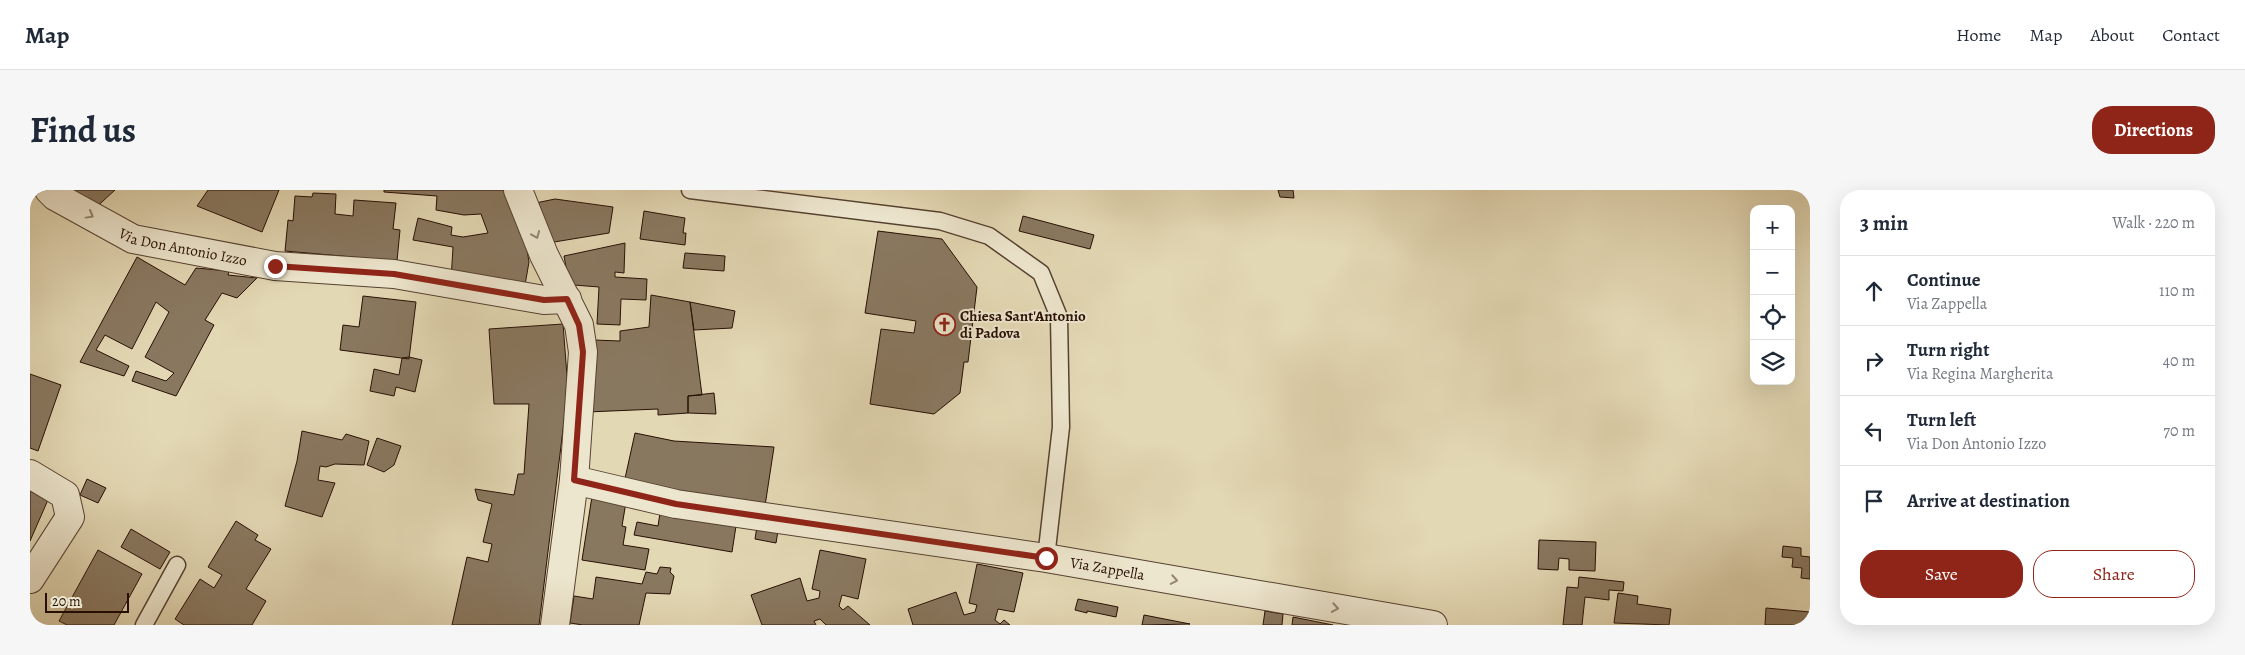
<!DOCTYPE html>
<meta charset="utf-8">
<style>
body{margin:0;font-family:Alegreya,serif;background:#f6f6f7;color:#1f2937}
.controls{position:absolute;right:15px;top:15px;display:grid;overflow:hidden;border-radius:10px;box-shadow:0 5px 20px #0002}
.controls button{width:45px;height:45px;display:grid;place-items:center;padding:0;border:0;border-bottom:1px solid #e0e1e3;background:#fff;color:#1f2937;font:25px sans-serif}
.scale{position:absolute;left:15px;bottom:12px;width:84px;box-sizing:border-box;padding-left:5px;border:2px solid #270f05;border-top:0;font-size:14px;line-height:18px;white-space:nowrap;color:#270f05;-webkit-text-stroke:4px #ede6ce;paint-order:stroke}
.stop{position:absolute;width:15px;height:15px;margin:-11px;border:4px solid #8f2418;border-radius:50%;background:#fff}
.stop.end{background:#8f2418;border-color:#fff;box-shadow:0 1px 5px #0008}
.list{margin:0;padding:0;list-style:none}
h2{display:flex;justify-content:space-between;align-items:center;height:65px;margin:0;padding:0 20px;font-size:21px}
h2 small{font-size:16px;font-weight:400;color:#747a83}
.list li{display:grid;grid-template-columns:32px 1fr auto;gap:15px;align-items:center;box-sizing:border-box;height:70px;padding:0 20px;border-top:1px solid #e0e1e3}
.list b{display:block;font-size:19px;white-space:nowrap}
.list p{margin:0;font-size:16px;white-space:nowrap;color:#747a83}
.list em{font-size:16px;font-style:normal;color:#747a83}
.actions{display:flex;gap:10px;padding:15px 20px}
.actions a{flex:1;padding:11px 0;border:1px solid #8f2418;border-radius:20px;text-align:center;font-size:18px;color:#8f2418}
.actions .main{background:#8f2418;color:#fff}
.icon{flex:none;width:28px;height:28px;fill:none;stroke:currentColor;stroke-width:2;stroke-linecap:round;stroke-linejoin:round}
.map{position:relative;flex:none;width:1780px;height:435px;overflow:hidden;border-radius:20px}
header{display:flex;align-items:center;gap:30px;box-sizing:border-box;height:70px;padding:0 25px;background:#fff;border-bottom:1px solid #e0e1e3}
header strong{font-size:24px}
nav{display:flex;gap:28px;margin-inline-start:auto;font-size:18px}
.intro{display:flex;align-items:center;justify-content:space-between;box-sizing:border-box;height:120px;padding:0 30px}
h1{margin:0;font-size:35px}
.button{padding:12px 22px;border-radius:20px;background:#8f2418;color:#fff;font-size:18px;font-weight:700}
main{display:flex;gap:30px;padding:0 30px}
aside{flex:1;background:#fff;border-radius:20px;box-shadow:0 5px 20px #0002}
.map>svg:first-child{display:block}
</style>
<header>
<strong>Map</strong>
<nav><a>Home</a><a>Map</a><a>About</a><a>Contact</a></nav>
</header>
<div class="intro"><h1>Find us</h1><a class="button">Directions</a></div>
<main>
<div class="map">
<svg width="1780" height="435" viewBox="0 0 1780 435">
<rect width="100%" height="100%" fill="#e3d8b4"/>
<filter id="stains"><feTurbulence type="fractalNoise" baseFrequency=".004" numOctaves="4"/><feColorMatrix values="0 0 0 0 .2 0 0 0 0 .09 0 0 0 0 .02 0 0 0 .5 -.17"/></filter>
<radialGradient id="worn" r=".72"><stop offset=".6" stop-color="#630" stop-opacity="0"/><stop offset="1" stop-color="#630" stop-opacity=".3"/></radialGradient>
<path fill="#897860" stroke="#270f05" d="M 35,0 L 85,0 L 61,22 Z
M 178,0 L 249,0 L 232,42 L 167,16 Z
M 354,0 L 476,0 L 495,47 L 499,72 L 495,95 L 421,90 L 423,57 L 383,50 L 388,28 L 422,37 L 421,45 L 433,47 L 458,43 L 451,24 L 434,25 L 406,20 L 407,6 L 354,2 Z
M 1248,0 L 1263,0 L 1264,8 L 1250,7 Z
M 283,3 L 306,4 L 305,24 L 323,26 L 324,10 L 366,13 L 363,39 L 370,40 L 367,71 L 255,61 L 258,30 L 263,31 L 265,6 L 282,7 Z
M 525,9 L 583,17 L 579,43 L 518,53 L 496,15 Z
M 614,21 L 655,28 L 653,43 L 656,43 L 655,55 L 610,49 Z
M 993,26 L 1064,45 L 1060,59 L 989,41 Z
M 848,41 L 912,49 L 947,97 L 938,172 L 934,172 L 930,203 L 904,224 L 840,214 L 851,139 L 884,143 L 886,131 L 835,123 Z
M 595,53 L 594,83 L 585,82 L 585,87 L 617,89 L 616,110 L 591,109 L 590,135 L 567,134 L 569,97 L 544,95 L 531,81 L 536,77 L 534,66 Z
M 655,63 L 695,66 L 694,81 L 653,78 Z
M 107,67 L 155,95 L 166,78 L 199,81 L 198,85 L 227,88 L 207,108 L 192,103 L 175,130 L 184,135 L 146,206 L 102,191 L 106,181 L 136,191 L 144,183 L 115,167 L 139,122 L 126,112 L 102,159 L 75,145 L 66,160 L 99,176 L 94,186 L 50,172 Z
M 621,105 L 660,112 L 672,205 L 658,206 L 658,223 L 628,225 L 628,219 L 557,222 L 564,150 L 590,151 L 590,141 L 619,137 Z
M 333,106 L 386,112 L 379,169 L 310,160 L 313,135 L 329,137 Z
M 660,112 L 705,121 L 702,138 L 664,140 Z
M 533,134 L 538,199 L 509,435 L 422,435 L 437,367 L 458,372 L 462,354 L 453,352 L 462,314 L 448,310 L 445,299 L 484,305 L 488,284 L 494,284 L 499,214 L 464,214 L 459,139 Z
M 379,167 L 392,170 L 385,202 L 366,197 L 364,206 L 340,201 L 344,179 L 369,185 L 372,168 Z
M 0,184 L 31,195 L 8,261 L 0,258 Z
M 684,203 L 686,224 L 658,223 L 658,206 Z
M 272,241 L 312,250 L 316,244 L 339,251 L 334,275 L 305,274 L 296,277 L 290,276 L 288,290 L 305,293 L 292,327 L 255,316 L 267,271 Z
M 605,243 L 644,251 L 744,257 L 735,316 L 594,293 Z
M 347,248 L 371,256 L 364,275 L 354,282 L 337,275 Z
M 57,289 L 76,298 L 68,313 L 50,305 Z
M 0,293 L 21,303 L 0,351 Z
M 563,300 L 597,306 L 592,336 L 596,337 L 593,355 L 619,359 L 615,380 L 552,370 Z
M 630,323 L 706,336 L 702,362 L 604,345 L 607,332 L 628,336 Z
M 728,330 L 749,335 L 746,353 L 725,349 Z
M 206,331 L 228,345 L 225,350 L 241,359 L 216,399 L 236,411 L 222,435 L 154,435 L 145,429 L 170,389 L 184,398 L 192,385 L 178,377 Z
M 101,339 L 140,362 L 130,379 L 91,357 Z
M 1509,350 L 1566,352 L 1565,381 L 1539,380 L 1539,369 L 1529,368 L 1528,380 L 1508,379 Z
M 1753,356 L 1771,358 L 1771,366 L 1780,367 L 1780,389 L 1771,388 L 1772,378 L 1762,377 L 1763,368 L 1752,367 Z
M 68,360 L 112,384 L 84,435 L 37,435 L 29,431 Z
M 790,360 L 836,369 L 828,409 L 812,405 L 809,416 L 813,420 L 818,416 L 840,435 L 796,435 L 790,429 L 784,431 L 786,435 L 732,435 L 721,405 L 770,388 L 777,411 L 789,408 L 790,401 L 782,399 Z
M 947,374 L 993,383 L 984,422 L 968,419 L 965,430 L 970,434 L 974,430 L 980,435 L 883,435 L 878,419 L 926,402 L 934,425 L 945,422 L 947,415 L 939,413 Z
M 630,377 L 641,378 L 640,382 L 644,386 L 640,404 L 616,403 L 609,435 L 553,435 L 540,433 L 544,406 L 563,409 L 566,387 L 612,394 L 616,382 L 627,384 Z
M 1549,387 L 1594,392 L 1593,401 L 1579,400 L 1579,410 L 1555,407 L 1552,435 L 1533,435 L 1537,397 L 1548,398 Z
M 1588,403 L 1608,406 L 1607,414 L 1641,419 L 1639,435 L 1584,433 Z
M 1048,409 L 1088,417 L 1086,427 L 1057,421 L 1057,423 L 1045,420 Z
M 1736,418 L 1780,422 L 1780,435 L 1735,435 Z
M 1235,421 L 1253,424 L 1252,435 L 1233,435 Z
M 1114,425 L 1160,434 L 1112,435 Z
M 1263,427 L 1303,435 L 1262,435 Z"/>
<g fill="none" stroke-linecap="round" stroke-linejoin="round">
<defs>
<path id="service" d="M 660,0 L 910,31 L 959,46 L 1011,83 L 1029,127 L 1031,237 L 1016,368
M 114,435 L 147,375"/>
<g id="minor">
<path id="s1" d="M 19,0 L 25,6 L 103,49 L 245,76 L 364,84 L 514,110 L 537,109"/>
<path d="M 488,0 L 514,65 L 549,135 L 553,162 L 544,290 L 525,435"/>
<path id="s2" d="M 544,290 L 646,314 L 1016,368 L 1403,435"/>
</g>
<path id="tertiary" d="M 0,284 L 35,305 L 40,327 L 0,389"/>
</defs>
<use href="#service" stroke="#564131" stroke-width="19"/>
<use href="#minor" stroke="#564131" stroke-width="30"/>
<use href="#tertiary" stroke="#564131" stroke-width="30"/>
<use href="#service" stroke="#ede6ce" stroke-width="16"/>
<use href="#minor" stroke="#ede6ce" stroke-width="28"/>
<use href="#tertiary" stroke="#ede6ce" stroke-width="28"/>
</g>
<defs><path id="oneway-chevron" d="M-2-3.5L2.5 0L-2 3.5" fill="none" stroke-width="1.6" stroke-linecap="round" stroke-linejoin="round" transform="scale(1.25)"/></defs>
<g stroke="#948574">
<use href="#oneway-chevron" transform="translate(60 25) rotate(29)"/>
<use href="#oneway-chevron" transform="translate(506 45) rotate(68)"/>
<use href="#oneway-chevron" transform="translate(1144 390) rotate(10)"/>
<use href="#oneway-chevron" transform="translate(1305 418) rotate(10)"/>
</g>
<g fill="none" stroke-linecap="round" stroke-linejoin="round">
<path stroke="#8f2418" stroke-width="6" d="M 245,76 L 364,84 L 514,110 L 537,109 L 549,135 L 553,162 L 544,290 L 646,314 L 1016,368"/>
</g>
<defs>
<symbol id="church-ring" viewBox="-11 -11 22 22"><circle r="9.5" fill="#ede6ce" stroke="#8f2418" stroke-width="1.5"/><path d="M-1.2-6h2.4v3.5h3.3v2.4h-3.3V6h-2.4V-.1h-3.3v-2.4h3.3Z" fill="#8f2418"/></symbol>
</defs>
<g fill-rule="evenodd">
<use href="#church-ring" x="902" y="122" width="25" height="25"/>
</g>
<g text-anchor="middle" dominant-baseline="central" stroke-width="4" stroke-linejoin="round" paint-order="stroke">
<g font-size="15" fill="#270f05" stroke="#ede6ce">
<text stroke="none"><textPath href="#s1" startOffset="148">Via Don Antonio Izzo</textPath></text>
<text stroke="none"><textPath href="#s2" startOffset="541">Via Zappella</textPath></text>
</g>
<g font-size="15" font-weight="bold" fill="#270f05" stroke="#ede6ce" text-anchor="start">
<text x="930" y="126">Chiesa Sant'Antonio<tspan x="930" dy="17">di Padova</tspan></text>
</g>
</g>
<rect width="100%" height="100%" filter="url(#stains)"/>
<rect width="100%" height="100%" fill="url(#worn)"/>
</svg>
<div class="controls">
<button>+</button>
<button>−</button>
<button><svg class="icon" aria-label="locate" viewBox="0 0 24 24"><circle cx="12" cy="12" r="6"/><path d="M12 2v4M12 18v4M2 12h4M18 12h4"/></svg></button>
<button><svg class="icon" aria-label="layers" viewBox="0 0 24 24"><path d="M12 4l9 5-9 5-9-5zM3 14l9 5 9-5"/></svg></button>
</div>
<div class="scale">20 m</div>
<div class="stop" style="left:1016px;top:368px"></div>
<div class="stop end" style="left:245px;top:76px"></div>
</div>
<aside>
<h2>3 min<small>Walk · 220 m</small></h2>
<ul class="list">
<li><svg class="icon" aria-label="ahead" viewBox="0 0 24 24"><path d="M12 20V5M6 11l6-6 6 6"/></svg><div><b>Continue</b><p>Via Zappella</p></div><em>110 m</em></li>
<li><svg class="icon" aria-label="right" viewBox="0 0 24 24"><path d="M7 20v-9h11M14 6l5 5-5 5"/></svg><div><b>Turn right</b><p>Via Regina Margherita</p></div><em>40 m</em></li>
<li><svg class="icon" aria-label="left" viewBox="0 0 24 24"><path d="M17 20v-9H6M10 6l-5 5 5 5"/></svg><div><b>Turn left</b><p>Via Don Antonio Izzo</p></div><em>70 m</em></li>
<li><svg class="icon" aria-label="arrive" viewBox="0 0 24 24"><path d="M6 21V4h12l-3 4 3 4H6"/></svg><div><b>Arrive at destination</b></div></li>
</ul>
<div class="actions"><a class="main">Save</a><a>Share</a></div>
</aside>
</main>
